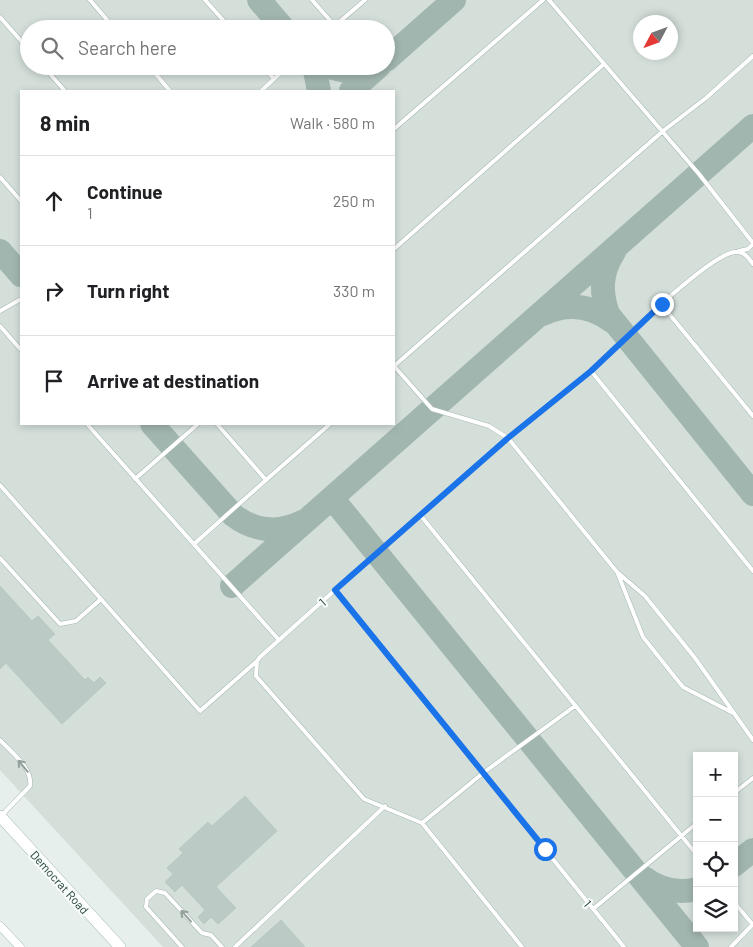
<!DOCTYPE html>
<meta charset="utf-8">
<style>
body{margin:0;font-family:Barlow,sans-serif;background:#f2f2f2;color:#202124}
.controls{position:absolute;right:15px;bottom:15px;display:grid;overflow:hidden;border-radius:0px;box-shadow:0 2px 8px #0003}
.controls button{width:45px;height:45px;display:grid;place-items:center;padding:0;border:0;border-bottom:1px solid #e0e0e0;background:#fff;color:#202124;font:25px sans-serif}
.compass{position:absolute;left:633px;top:15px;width:45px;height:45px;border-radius:50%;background:#fff;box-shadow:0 2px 8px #0003;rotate:229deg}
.stop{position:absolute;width:15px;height:15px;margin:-11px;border:4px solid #1a73e8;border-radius:50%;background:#fff}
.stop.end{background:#1a73e8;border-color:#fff;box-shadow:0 1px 5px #0008}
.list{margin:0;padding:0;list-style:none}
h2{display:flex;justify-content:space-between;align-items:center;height:65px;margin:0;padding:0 20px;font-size:21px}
h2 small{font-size:16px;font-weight:400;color:#757577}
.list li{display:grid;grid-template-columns:32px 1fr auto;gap:15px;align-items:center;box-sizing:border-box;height:90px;padding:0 20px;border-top:1px solid #e0e0e0}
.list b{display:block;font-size:19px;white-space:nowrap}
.list p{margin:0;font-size:16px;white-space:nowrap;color:#757577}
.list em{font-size:16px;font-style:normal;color:#757577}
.icon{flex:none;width:28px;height:28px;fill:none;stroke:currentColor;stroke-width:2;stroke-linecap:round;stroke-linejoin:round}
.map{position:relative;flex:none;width:753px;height:947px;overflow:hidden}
.search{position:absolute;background:#fff;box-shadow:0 2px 8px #0003;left:20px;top:20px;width:375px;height:55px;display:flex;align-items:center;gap:12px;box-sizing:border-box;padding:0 18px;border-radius:28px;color:#757577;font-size:19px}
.panel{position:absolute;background:#fff;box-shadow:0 2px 8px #0003;left:20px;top:90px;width:375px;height:335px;border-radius:0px}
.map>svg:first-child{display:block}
</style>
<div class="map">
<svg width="753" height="947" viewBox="0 0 753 947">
<rect width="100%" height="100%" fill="#e6efeb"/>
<path fill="#d4dfda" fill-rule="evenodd" d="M 0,0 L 753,0 L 753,947 L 163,947 L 0,770 ZM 640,22 L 670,22 L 670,52 L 640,52 ZM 29,29 L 386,29 L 386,66 L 29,66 ZM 21,91 L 394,91 L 394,424 L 21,424 ZM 697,756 L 734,756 L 734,928 L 697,928 Z"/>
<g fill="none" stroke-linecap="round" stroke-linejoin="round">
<path stroke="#a2b6b0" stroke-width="24" d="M 259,0 L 284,29
M 386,60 L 454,0
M 314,66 L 319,91
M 325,66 L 346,71 L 374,66
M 351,91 L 379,66
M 0,251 L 21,275
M 614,252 C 601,272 600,291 608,314 L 753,494
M 543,314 C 568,302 591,305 613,322
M 152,424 L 233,515 C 254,531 278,534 302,522
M 332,498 L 697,947
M 232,586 L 753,126
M 734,865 L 753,850
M 644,878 C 659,889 678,894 697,889"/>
</g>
<path fill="#bbcac4" stroke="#b8c9c2" d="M 0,586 L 32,621 L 38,616 L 55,634 L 48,640 L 85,680 L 88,677 L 94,683 L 100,677 L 106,683 L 62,724 L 6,663 L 0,669 Z
M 245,796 L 277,831 L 216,887 L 236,908 L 218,924 L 211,917 L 204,924 L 198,917 L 205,910 L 182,885 L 175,892 L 165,882 L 173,874 L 167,868 L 183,853 L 179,849 L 208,822 L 212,826 Z
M 281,920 L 305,947 L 251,947 Z"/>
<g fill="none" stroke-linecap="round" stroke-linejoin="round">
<defs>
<path id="lane" d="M 90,0 L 115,29
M 205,0 L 231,29
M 312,0 L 335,26
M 549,0 L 699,174 L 753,243
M 0,17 L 29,50
M 331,29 L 365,0
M 43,66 L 65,91
M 149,66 L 170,91
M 263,66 L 274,79
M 261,91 L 288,66
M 394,129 L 543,0
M 0,177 L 21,201
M 394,249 L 604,64
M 739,251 L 748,249 L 753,244
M 661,304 L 753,416
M 0,311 L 21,299
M 0,326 L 21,350
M 394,366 L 432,409 L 489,426 L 508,438 L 617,572 L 645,596 L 695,658 L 753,740
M 394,366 L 663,131 L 706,98 L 753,56
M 591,371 C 615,348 707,255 735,252 C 744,251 748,257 753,264
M 87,424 L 279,640
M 217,424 L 266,480 L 330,424
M 135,479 L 198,424
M 0,485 L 200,711 L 257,661
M 421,516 L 697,855
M 194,544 L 266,480
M 0,558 L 60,624 L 76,621 L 101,599
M 618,574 L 643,637 L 674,676 L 683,687 L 733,713
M 335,590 L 508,438 L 591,371 L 753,571
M 0,740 C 11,752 33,768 30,786 L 2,815
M 734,793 L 753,778
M 422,823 L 364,799 L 256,676 L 257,661 L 260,657 L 335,590 L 624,947
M 734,902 L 753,925
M 593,909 L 697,823
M 182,947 L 146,907 L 147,899 L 156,891 L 165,893 L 202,933 L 211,935 L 222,947
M 235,947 L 385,806
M 522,947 L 422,823 L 483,773 L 575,706
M 731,947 L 753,924"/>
<path id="street" d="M 0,926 L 20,947"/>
<path id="secondary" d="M 0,816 L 120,947"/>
</defs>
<use href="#lane" stroke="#a8b8b2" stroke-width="5"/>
<use href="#street" stroke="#a8b8b2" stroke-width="9"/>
<use href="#secondary" stroke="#a4bbb3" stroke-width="12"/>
<use href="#lane" stroke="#fff" stroke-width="4"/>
<use href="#street" stroke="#fff" stroke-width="8"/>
<use href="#secondary" stroke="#fff" stroke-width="11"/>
</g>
<defs><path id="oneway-shaft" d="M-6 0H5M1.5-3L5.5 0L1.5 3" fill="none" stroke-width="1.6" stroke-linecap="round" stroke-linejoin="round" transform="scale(1.25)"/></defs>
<g stroke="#92a09c">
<use href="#oneway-shaft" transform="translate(23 766) rotate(-129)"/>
<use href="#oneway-shaft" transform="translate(186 916) rotate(-132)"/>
</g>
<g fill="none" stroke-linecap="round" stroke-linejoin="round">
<path stroke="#1a73e8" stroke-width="6" d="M 545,849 L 335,590 L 508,438 L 591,371 L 662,304"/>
</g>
<g text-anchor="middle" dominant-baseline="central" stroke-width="4.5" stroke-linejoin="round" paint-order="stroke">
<g font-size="12" fill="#24423a" stroke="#f7fbf9">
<text transform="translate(322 602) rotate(-42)">1</text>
<text transform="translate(60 882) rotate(48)">Democrat Road</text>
<text transform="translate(588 903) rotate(49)">1</text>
</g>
</g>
</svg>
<div class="controls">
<button>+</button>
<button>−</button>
<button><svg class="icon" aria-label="locate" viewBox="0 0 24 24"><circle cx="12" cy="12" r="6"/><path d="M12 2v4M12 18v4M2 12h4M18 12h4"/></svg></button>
<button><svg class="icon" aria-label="layers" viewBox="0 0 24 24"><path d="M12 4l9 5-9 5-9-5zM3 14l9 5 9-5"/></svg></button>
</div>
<svg class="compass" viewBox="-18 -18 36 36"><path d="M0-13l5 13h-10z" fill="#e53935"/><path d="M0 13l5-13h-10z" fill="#757577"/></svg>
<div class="stop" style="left:545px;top:849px"></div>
<div class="stop end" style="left:662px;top:304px"></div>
<div class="search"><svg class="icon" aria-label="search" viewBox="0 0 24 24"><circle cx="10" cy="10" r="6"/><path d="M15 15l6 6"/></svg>Search here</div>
<section class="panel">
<h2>8 min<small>Walk · 580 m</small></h2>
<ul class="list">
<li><svg class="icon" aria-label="ahead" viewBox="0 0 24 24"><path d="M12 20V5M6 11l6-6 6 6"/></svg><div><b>Continue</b><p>1</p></div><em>250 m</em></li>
<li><svg class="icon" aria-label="right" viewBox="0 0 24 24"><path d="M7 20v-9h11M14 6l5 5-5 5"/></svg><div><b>Turn right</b></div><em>330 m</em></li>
<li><svg class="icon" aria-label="arrive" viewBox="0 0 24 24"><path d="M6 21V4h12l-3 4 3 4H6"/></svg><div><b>Arrive at destination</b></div></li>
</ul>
</section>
</div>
